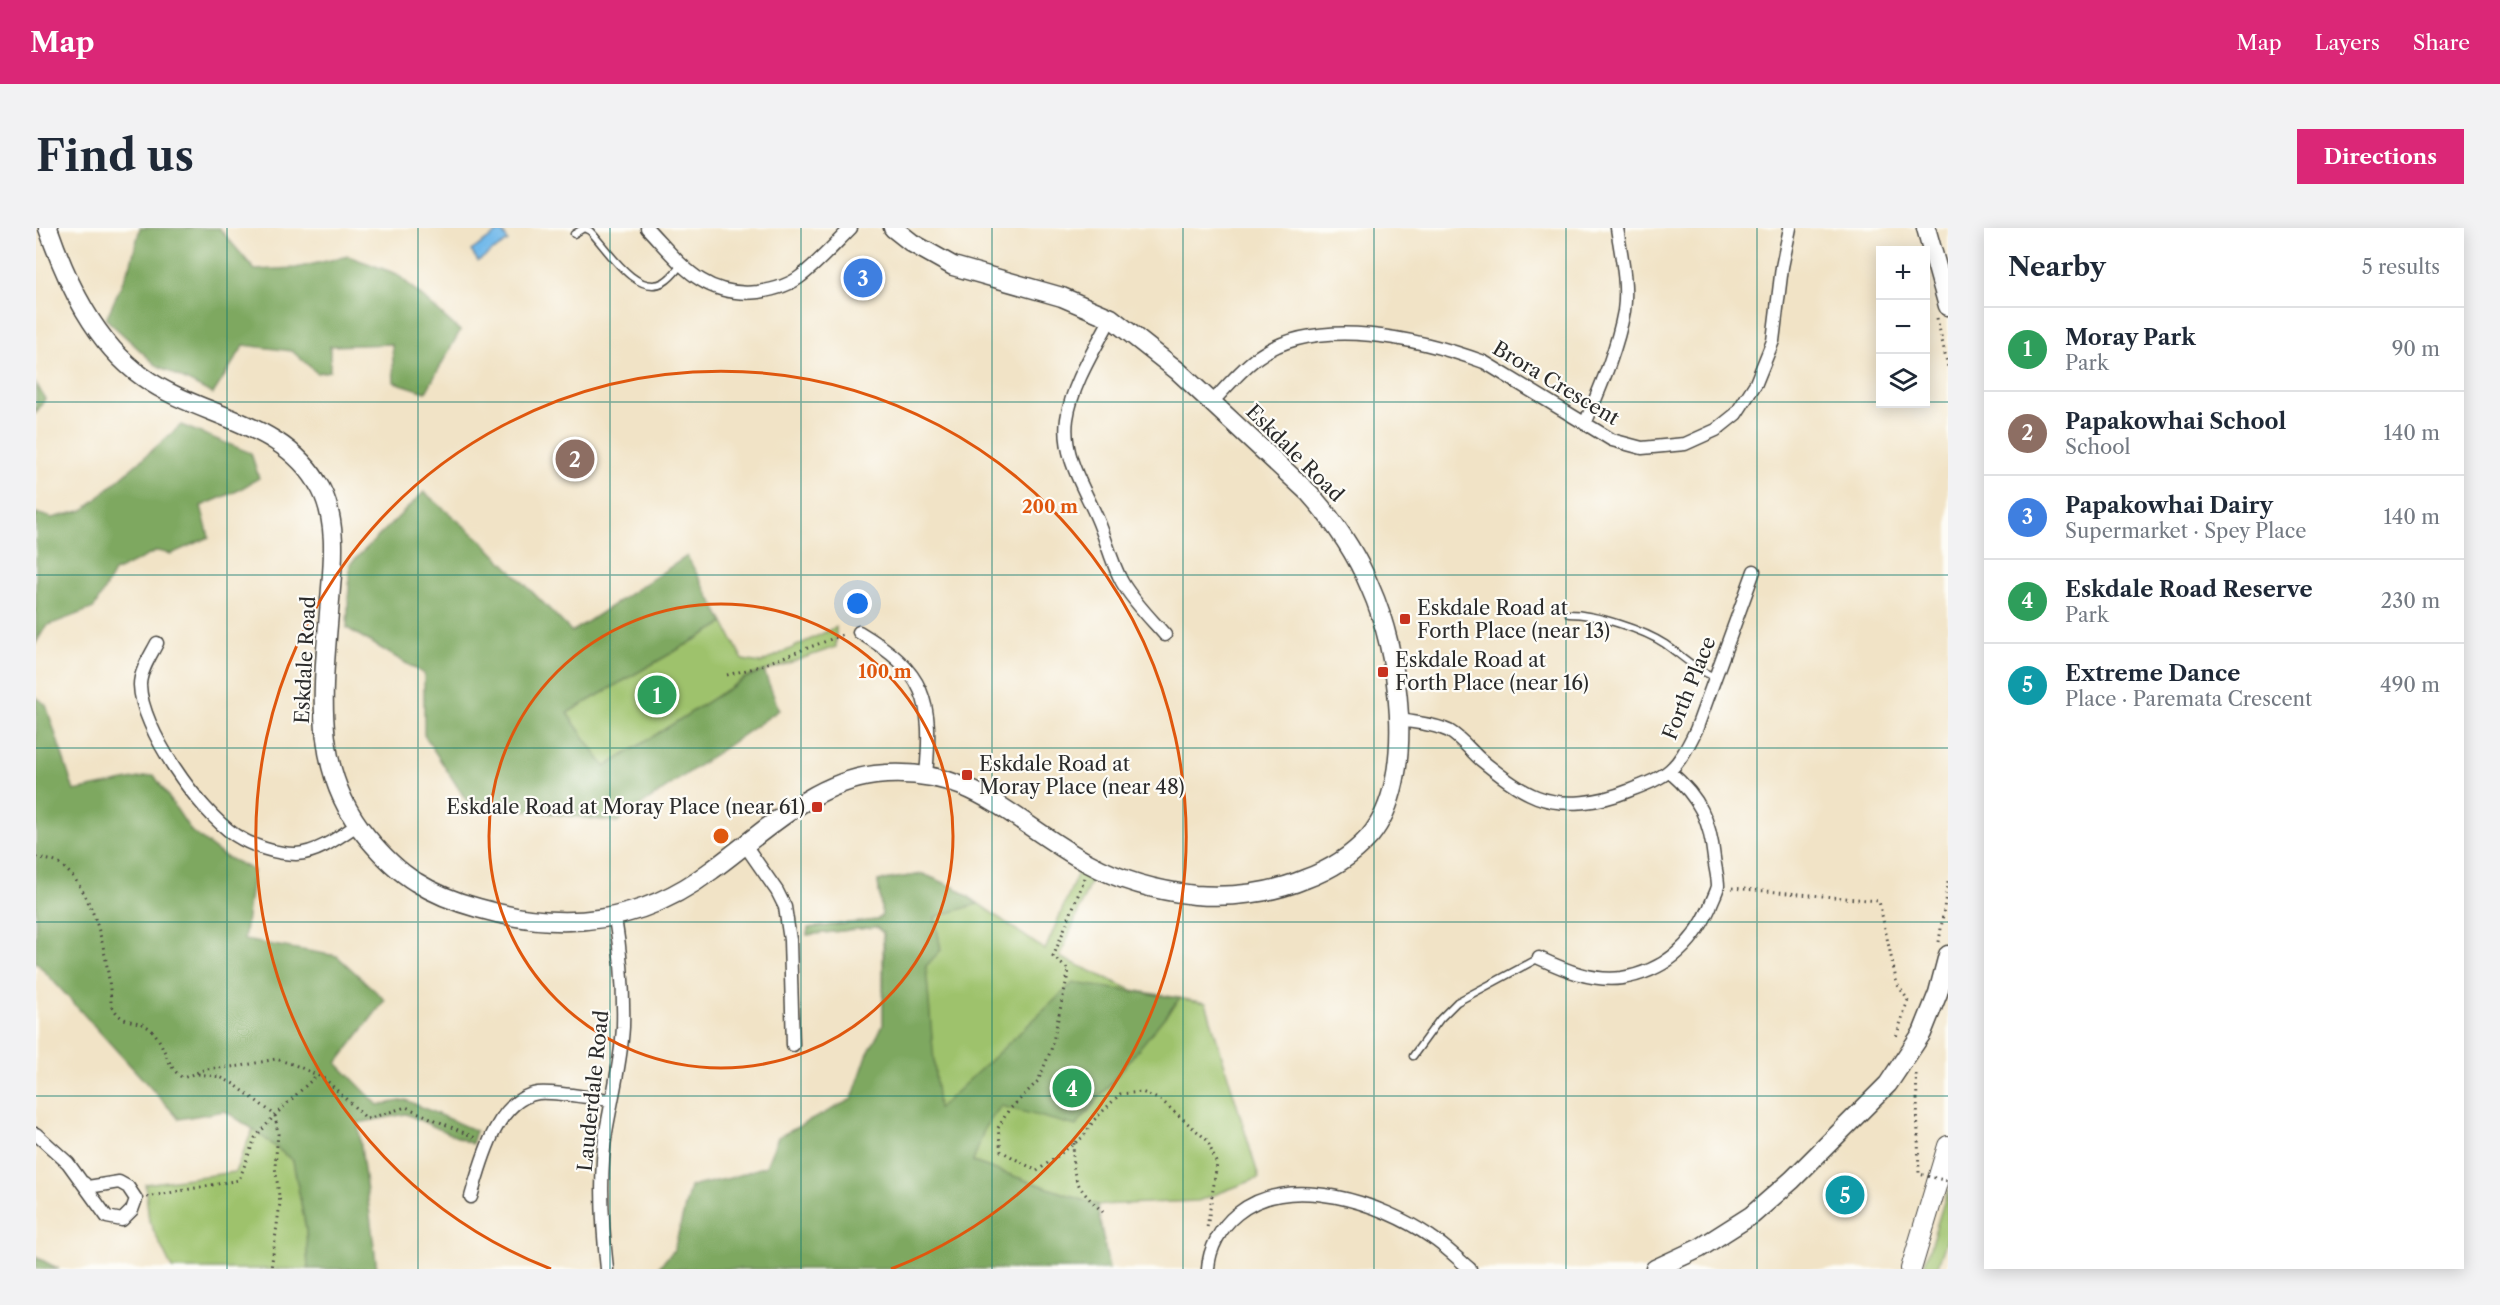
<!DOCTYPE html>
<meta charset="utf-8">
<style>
body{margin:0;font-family:"Libre Caslon Text",serif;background:#f2f2f3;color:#1f2937}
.controls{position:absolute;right:18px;top:18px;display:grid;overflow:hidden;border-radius:0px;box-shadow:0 3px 15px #0003}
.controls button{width:54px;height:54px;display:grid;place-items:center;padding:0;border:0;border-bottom:2px solid #e0e1e3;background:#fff;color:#1f2937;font:30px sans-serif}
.you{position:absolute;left:822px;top:376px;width:21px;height:21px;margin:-15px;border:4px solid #fff;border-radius:50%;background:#1a73e8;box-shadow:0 0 0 9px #1a73e833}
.badge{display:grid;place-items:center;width:39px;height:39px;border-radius:50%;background:#db2777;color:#fff;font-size:20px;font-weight:700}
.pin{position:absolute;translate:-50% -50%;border:3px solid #fff;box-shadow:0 2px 6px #0006}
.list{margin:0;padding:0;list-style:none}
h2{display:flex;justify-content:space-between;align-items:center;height:78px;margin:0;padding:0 24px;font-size:26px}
h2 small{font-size:20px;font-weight:400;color:#747a83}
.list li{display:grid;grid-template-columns:39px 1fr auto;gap:18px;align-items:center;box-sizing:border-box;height:84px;padding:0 24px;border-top:2px solid #e0e1e3}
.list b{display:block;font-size:22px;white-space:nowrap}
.list p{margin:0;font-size:20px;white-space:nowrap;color:#747a83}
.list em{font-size:20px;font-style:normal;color:#747a83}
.icon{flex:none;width:33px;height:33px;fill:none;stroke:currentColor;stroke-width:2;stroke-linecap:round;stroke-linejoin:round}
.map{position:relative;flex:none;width:1912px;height:1041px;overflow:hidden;border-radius:0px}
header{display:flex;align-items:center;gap:36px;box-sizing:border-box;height:84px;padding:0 30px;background:#db2777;color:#fff}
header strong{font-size:28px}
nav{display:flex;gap:33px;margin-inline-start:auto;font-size:21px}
.intro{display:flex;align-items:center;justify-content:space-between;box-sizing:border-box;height:144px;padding:0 36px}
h1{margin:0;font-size:42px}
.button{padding:15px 27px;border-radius:0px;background:#db2777;color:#fff;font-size:21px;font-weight:700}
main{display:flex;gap:36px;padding:0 36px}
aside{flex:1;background:#fff;border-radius:0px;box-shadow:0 3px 15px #0003}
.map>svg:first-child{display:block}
</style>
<header>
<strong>Map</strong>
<nav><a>Map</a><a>Layers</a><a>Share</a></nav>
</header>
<div class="intro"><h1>Find us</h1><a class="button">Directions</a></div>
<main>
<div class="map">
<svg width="1912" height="1041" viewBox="0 0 1912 1041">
<rect width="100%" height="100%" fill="#fdfcf7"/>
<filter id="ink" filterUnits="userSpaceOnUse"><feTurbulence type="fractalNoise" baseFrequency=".0167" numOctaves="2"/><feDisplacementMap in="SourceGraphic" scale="12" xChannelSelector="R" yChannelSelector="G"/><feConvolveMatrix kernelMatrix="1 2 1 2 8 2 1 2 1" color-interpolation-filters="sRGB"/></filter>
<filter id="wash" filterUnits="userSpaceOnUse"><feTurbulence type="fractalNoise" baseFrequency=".008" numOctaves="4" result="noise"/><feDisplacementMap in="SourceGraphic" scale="24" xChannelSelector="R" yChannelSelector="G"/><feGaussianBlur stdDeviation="1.35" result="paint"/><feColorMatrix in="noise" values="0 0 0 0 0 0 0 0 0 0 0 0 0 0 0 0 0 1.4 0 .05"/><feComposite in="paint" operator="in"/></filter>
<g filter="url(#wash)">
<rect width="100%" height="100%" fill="#f1e3c6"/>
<path fill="#9ec26c" stroke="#64764c" stroke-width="1.5" d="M 688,395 L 707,432 L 725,435 L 800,399 L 800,419 L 709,450 L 569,540 L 531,485 Z
M 1043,642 L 1056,650 L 1024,729 L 1096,762 L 1170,775 L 1223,950 L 1162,973 L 1061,977 L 905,923 L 847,797 L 847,705 L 840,699 L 771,707 L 772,700 L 841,692 L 846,687 L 842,653 L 887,646 L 920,660 L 1009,722 Z
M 217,901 L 257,933 L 270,1001 L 272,1041 L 136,1041 L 113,993 L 109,956 L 199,944 Z
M 1912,961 L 1912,1008 L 1901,1041 L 1887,1041 Z"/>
<path fill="#7ea860" stroke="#546a46" stroke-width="1.5" d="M 104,0 L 183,0 L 219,42 L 260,40 L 312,28 L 361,46 L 424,103 L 390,164 L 358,154 L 356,116 L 294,118 L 294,143 L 281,145 L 256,123 L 208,117 L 177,166 L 120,137 L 70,91 L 95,35 Z
M 0,155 L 9,171 L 0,185 Z
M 145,197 L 215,225 L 223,250 L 201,263 L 165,278 L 173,309 L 135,326 L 121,323 L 78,344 L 58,380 L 10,398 L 0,415 L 0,285 L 16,290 L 48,282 Z
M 388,264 L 447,314 L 536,404 L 651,328 L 688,395 L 531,485 L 569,539 L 709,450 L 728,443 L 743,482 L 581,594 L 432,575 L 388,507 L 388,446 L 311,400 L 314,336 Z
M 0,469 L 10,477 L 38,563 L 118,547 L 155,603 L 188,628 L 217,642 L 208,712 L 301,728 L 349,772 L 301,835 L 342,877 L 370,872 L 440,903 L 436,916 L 370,886 L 322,895 L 341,1041 L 272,1041 L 270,1001 L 257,933 L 217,901 L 189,883 L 143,891 L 0,734 Z
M 887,646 L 920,660 L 942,676 L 899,689 L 905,722 L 890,738 L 902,881 L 1037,755 L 1144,770 L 1040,898 L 965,878 L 949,899 L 937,934 L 1061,977 L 1073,1041 L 621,1041 L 638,1022 L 654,959 L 694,950 L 730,938 L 742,909 L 816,871 L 831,827 L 847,797 L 848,705 L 840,699 L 771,707 L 772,700 L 841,692 L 846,687 L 842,653 Z
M 0,1029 L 23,1041 L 0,1041 Z"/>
<path fill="#72b9ea" stroke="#4e728a" stroke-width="1.5" d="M 465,2 L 472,13 L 442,33 L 435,23 Z"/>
</g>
<g filter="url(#ink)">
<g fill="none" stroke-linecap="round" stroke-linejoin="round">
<defs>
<path id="lane" d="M 538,6 L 548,0 L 554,3 C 570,19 600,70 628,54 C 635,50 640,43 645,37
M 1533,386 C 1559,386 1608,402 1629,416 C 1646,428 1660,442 1679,449
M 1377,828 L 1404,791 L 1421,774 L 1503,730"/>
<path id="street" d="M 611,0 C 645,36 667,70 722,64 C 735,62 754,57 765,48 C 783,34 799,16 815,0
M 1075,90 C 1059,121 1036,156 1031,191 C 1026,227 1047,258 1061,290 C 1070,310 1075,334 1086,354 C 1097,373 1114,390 1129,407
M 1176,174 C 1190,160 1205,141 1222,129 C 1281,86 1385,111 1448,134 L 1576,212 L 1606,220 L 1649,216 L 1680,202 L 1700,186 L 1720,155 L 1737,113 L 1746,39 L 1754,0
M 1549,196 C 1564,160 1581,122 1588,83 C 1592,56 1585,26 1581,0
M 823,404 C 890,444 897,472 890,547
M 121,415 C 115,427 104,443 104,457 C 105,501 163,583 199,607 C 216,618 240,626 260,626 C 282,625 303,609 321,597
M 1365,492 C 1381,495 1399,496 1413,503 C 1425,510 1434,522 1444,531 C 1460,544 1482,562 1501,569 C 1529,580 1565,574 1592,563 C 1634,547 1640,543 1660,502 L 1718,343
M 709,617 L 741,663 L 749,679 L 754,712 L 757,817
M 1503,730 C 1529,742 1557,754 1586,750 C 1629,743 1657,717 1674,679 C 1676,672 1681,664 1682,658 C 1682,649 1679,639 1678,630 C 1674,592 1664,570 1634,544
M 0,906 L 32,935 L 71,989 L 86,992 L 96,982 L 100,971 L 92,959 L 83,954 L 52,959 L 48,955
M 435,969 C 445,935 460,871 502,865 C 519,863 558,871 576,872
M 571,1041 C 566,996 563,949 570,904 C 576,869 585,835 587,799 C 588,762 585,726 579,690
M 1172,1041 C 1173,1020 1185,999 1201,986 C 1253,943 1346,975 1395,1009 C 1409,1018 1421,1030 1434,1041"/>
<path id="secondary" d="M 12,0 C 31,55 59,115 107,149 C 164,190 249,192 285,261 C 302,294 297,336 294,372 C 288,454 273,540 331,609 C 345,626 360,642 380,654 C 399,666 420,674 442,680 C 527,705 605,696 676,642 C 726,606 775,555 839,547 C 936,536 976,594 1052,635 C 1085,653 1122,663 1159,667 C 1195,670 1236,665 1269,651 C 1294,642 1316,628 1334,608 C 1382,550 1363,423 1334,359 C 1320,325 1297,292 1273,265 L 1142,143 L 1075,90 L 1026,69 L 917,38 L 876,15 L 857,0
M 1890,0 L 1912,78
M 1619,1041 L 1664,1020 L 1716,987 L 1756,952 L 1852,856 L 1886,805 L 1902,765 L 1912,727"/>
<path id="primary" d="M 1875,1041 L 1912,918"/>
</defs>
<use href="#lane" stroke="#494742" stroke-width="9"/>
<use href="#street" stroke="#494742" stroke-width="15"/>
<use href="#secondary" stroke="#494742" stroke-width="21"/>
<use href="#primary" stroke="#494742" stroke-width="22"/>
<path stroke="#494742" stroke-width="3" stroke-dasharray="1.5 4.5" stroke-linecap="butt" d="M 1901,90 L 1912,139
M 691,447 L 718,440 L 809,406
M 0,630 C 9,631 19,632 26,638 C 60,665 73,734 75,775 C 85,799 98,789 113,800 C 129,812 129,839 147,850 L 170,841 L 205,838 L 240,831 L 259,837 L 281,847
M 1049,650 L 1017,729 L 1033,742 L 1015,822 L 1002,853 L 972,883 L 962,900 L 965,923 L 1001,943 L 1047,909 L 1058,892 L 1084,866 L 1106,864 L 1126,873 L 1171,912 L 1181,936 L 1171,1000
M 1696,660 L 1843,673 L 1861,756 L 1872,772 L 1860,809 L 1862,810
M 1903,714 L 1912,653
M 162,846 L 184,849 L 198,856 L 239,887 L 242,906 L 239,938 L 244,975 L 235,1041
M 1880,846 L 1881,871
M 1038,915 C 1034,951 1042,961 1067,984
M 111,969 L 203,952 L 219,910 L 239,887 L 281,847 L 290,852 L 331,891 L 370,879 L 442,911"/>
<use href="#lane" stroke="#fff" stroke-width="6"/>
<use href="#street" stroke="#fff" stroke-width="12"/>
<use href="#secondary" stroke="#fff" stroke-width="18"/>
<use href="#primary" stroke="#fff" stroke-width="20"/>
<path stroke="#494742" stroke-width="3" stroke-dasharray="1.5 4.5" stroke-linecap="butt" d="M 1881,871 L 1883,946 L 1912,953"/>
</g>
</g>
<path fill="none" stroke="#0f766e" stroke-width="1.5" stroke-opacity="0.55" d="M 191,0 L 191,1041M 382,0 L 382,1041M 574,0 L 574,1041M 765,0 L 765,1041M 956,0 L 956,1041M 1147,0 L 1147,1041M 1338,0 L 1338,1041M 1530,0 L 1530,1041M 1721,0 L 1721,1041M 0,174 L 1844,174M 1890,174 L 1912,174M 0,347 L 1912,347M 0,520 L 1912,520M 0,694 L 1912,694M 0,868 L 1912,868"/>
<g fill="none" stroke="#df570e" stroke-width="3">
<circle cx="685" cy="608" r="232"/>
<path d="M515 1041A465 465 0 1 1 855 1041"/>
</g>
<g fill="#c8321e" stroke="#fdfcf7" stroke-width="2">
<rect x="1363" y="385" width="12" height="12" rx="3"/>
<rect x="1341" y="438" width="12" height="12" rx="3"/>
<rect x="925" y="541" width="12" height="12" rx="3"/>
<rect x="775" y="573" width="12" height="12" rx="3"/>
</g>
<g text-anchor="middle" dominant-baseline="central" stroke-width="4.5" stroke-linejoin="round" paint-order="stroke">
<g font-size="20" fill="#2b2b2b" stroke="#fdfcf7">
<text transform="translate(1520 155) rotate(31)">Brora Crescent</text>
<text transform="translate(1259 225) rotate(45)">Eskdale Road</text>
<text transform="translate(269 432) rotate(-87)">Eskdale Road</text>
<text transform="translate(1653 460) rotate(-68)">Forth Place</text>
<text transform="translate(557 863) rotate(-84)">Lauderdale Road</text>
</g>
<g font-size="20" fill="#2b2b2b" stroke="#fdfcf7" text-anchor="start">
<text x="1381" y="380">Eskdale Road at<tspan x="1381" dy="23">Forth Place (near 13)</tspan></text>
<text x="1359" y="432">Eskdale Road at<tspan x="1359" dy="23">Forth Place (near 16)</tspan></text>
<text x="943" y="536">Eskdale Road at<tspan x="943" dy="23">Moray Place (near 48)</tspan></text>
<text x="769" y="579" text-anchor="end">Eskdale Road at Moray Place (near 61)</text>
</g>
</g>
<circle cx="685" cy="608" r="9" fill="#df570e" stroke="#fdfcf7" stroke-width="3"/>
<g font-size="18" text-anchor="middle" font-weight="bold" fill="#df570e" stroke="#fdfcf7" stroke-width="4.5" stroke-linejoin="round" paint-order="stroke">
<text x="1014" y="285">200 m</text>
<text x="849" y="450">100 m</text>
</g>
</svg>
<div class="controls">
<button>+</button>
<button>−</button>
<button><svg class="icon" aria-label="layers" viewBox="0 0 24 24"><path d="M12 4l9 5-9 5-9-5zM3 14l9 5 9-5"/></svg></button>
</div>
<div class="you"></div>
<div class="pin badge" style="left:621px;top:467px;background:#2e9e5b">1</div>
<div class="pin badge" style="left:539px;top:231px;background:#8d6e63">2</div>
<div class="pin badge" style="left:827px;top:50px;background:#3f7fe0">3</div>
<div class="pin badge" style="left:1036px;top:860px;background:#2e9e5b">4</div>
<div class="pin badge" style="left:1809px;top:967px;background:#0f9aa8">5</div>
</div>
<aside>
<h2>Nearby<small>5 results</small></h2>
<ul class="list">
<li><span class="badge" style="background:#2e9e5b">1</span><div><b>Moray Park</b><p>Park</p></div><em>90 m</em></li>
<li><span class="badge" style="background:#8d6e63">2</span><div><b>Papakowhai School</b><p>School</p></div><em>140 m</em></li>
<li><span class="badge" style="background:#3f7fe0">3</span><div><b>Papakowhai Dairy</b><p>Supermarket · Spey Place</p></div><em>140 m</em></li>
<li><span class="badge" style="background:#2e9e5b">4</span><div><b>Eskdale Road Reserve</b><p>Park</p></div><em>230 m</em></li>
<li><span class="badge" style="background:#0f9aa8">5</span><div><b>Extreme Dance</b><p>Place · Paremata Crescent</p></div><em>490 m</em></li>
</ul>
</aside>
</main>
